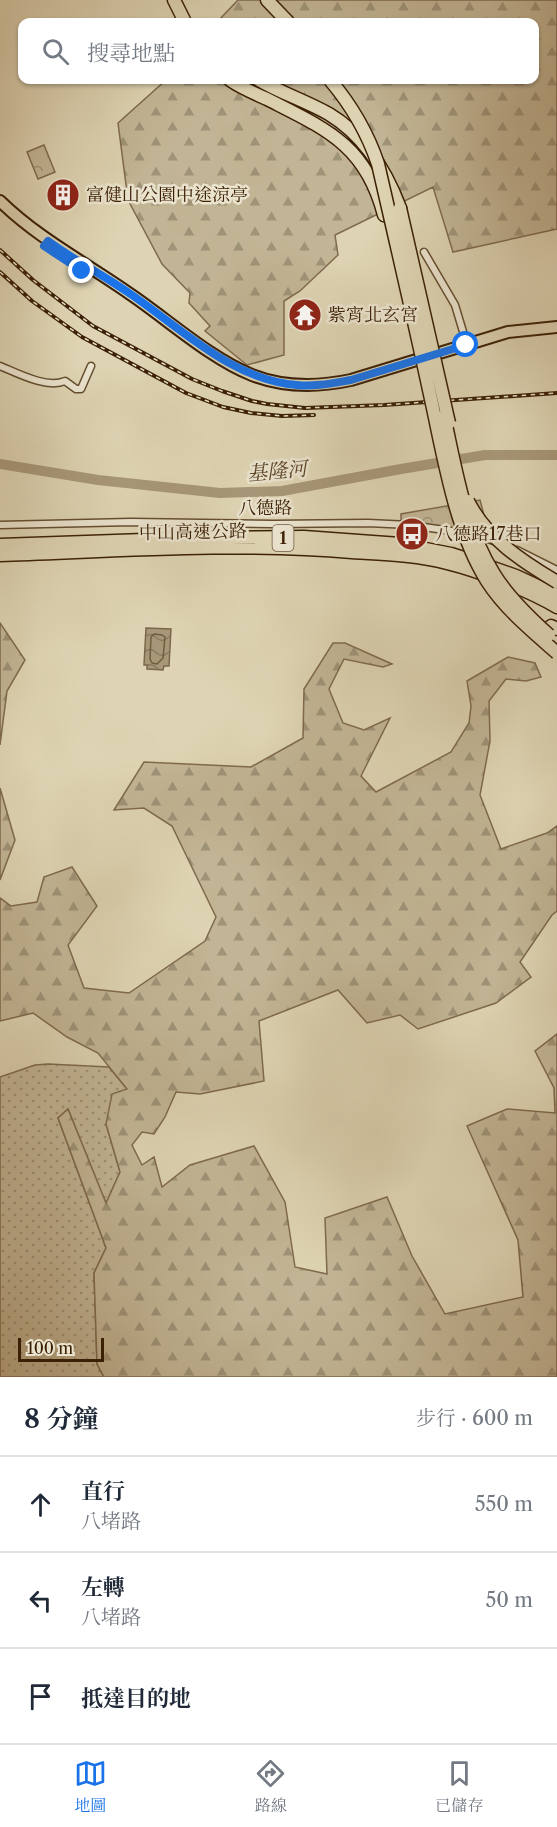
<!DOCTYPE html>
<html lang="zh-TW">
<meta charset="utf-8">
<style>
body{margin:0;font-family:"Libre Caslon Text","Noto Serif TC",serif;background:#f2f2f3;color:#1f2937}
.scale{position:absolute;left:18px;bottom:15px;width:86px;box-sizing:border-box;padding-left:6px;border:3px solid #3c2005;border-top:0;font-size:16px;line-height:21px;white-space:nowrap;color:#3c2005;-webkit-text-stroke:4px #eae3ce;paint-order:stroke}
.stop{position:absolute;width:18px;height:18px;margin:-14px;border:4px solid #1a73e8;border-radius:50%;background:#fff}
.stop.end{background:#1a73e8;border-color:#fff;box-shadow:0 2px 6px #0008}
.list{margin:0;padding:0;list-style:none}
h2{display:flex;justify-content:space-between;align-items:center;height:78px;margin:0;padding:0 24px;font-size:26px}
h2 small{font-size:20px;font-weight:400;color:#747a83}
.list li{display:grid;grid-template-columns:39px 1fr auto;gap:18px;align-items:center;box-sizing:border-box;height:96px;padding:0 24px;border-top:2px solid #e0e1e3}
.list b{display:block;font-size:22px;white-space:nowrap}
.list p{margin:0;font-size:20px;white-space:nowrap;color:#747a83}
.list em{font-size:20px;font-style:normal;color:#747a83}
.icon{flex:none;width:33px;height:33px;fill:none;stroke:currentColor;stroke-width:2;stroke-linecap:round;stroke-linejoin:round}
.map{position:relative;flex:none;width:557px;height:1377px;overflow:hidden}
.search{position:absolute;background:#fff;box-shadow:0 2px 4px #0004;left:18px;right:18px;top:18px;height:66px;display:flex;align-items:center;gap:15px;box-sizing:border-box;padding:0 21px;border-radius:12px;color:#747a83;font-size:22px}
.sheet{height:366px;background:#fff}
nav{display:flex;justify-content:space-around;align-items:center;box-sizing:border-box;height:84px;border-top:2px solid #e0e1e3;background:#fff;font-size:16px;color:#747a83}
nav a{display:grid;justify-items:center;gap:3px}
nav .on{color:#1a73e8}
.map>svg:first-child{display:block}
</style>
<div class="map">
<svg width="557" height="1377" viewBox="0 0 557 1377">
<defs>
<pattern id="grass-dots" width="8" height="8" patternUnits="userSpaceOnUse" patternTransform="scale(1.5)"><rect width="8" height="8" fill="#c2b595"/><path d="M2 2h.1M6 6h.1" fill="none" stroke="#9f9378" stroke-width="1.8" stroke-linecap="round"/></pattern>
<pattern id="forest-firs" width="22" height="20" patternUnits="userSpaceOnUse" patternTransform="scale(1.5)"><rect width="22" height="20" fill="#c2b595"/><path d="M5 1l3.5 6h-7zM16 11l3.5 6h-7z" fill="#9f9378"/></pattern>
<pattern id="park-crowns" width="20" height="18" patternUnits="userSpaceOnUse" patternTransform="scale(1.5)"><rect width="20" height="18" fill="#c2b595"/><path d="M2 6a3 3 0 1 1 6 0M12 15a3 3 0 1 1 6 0" fill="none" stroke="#9f9378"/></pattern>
<pattern id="water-waves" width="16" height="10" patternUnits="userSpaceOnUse" patternTransform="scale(1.5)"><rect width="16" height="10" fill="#a79778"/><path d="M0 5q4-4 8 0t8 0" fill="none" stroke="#897b60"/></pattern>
</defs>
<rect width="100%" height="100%" fill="#ded4b3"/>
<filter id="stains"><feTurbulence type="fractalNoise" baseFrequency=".00333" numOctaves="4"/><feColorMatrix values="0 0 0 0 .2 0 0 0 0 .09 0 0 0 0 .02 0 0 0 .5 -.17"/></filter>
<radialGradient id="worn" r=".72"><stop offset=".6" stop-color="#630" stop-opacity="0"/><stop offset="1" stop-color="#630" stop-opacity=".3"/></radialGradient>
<path fill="url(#grass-dots)" stroke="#7f6a4d" stroke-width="1.5" d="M 48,1064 L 109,1067 L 127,1089 L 106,1124 L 120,1172 L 106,1204 L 68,1109 L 58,1118 L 106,1248 L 94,1273 L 97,1364 L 104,1377 L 0,1377 L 0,1077 L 35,1065 Z"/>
<path fill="url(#forest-firs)" stroke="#7f6a4d" stroke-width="1.5" d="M 238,0 L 557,0 L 557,229 L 453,252 L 433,187 L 335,235 L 338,255 L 300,291 L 284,301 L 284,355 L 247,365 L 205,331 L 210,326 L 189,303 L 190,293 L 162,264 L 128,200 L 118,123 L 166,80 L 534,80 L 534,22 L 217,22 Z
M 0,623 L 25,660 L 7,691 L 0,745 Z
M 333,643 L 345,643 L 392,664 L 383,667 L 344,659 L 329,689 L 343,723 L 364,730 L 390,718 L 361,776 L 376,792 L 451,752 L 469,723 L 471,706 L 467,681 L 508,657 L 535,663 L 541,677 L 526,681 L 506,679 L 489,701 L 490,741 L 480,795 L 501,849 L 547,833 L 557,826 L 557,911 L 552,915 L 520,962 L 531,977 L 496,1003 L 418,1029 L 400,1015 L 367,1023 L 338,990 L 259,1021 L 264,1081 L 200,1094 L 176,1092 L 165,1117 L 154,1134 L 142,1132 L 132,1145 L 142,1165 L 154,1157 L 162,1187 L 190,1165 L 254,1146 L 285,1202 L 295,1267 L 327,1274 L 325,1218 L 387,1197 L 412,1256 L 445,1314 L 523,1297 L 518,1240 L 467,1126 L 507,1109 L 555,1113 L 554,1088 L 535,1051 L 557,1034 L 557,1377 L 104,1377 L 97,1364 L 94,1273 L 106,1248 L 58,1118 L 68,1109 L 106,1203 L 120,1172 L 106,1124 L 112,1094 L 127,1089 L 98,1053 L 67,1037 L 33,1013 L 0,1021 L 0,898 L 11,906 L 37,902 L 44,877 L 72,867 L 97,906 L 68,945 L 84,988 L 129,993 L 205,941 L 216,917 L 172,826 L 144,808 L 114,810 L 144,762 L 251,767 L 303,738 L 304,689 Z
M 0,788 L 15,840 L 0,880 Z"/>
<path fill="url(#park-crowns)" stroke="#7f6a4d" stroke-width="1.5" d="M 44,145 L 55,172 L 38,179 L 27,152 Z
M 480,500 L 485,519 L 485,538 L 401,521 L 401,514 Z"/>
<path fill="url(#water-waves)" stroke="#7c674a" stroke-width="1.5" d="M 146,628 L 171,629 L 169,666 L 164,666 L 163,670 L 147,669 L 147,665 L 144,665 Z"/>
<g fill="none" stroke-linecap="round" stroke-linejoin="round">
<path stroke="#725c3e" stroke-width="1.5" d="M 154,634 L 162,635 L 165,637 L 163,658 L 157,664 L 152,663 L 150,659 L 151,637 Z"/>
<path stroke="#a79778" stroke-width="10" d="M 0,464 L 98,480 L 220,493 L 282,491 L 401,469 L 485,455 L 557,455"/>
<defs>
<path id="street" d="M 424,252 L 455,305 L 467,345
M 0,366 C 17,373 47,389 65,381 L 76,389 L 81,389 L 91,366
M 0,525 L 131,522 L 273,524 L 368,523 L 410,525 L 465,533
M 475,535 L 497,542
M 517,550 L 557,570"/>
<path id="primary" d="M 0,201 C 39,239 86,263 130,294 C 167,319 211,359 252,375 C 285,388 318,387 351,380 L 508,332 L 557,327"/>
<path id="highway" d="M 174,0 L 185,22
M 267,0 L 288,22
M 230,80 C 241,88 254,93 267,99 C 326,129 366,145 384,215
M 259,80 C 281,93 306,101 329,114 C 364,135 386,171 400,208
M 0,545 L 202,538 L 304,537 L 400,544 L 451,554 L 473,561 L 516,576 L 557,595
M 0,555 C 115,551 237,542 352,552 C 383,554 416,555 447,563 C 480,571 528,590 557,607
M 551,626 L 557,629"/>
</defs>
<use href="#street" stroke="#644d30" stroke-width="9"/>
<use href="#primary" stroke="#3c2005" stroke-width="14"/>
<use href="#highway" stroke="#3c2005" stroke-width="15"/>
<use href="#street" stroke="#eae3ce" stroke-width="6"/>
<use href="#primary" stroke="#ded4b3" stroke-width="10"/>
<use href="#highway" stroke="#ded4b3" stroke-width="12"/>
<defs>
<path id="rail" d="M 0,250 L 33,280 L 93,326 L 192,379 L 222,391 L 252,401 L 267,404 L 305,408 L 384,405 L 557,393
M 0,272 L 32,301 L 82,337 L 186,393 L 223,407 L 251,413 L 282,416 L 314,415"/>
</defs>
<use href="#rail" stroke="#3c2005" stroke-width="4"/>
<use href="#rail" stroke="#eae3ce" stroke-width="1.5" stroke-dasharray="4.5" stroke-linecap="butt"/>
<defs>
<path id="highway-bridge" d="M 330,80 C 352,106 367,131 378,164 C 396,242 414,320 431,399 C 444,458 455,530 487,581 C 505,609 532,631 557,653
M 400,208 L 449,423
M 444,416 C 456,470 464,526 494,574 C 508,597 529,617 549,635
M 468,501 C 486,538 523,562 557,582"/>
</defs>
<use href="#highway-bridge" stroke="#3c2005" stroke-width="15" stroke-linecap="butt"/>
<use href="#highway-bridge" stroke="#ded4b3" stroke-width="12"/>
</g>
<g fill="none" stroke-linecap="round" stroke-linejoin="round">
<path stroke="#1a73e8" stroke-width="8" d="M 82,271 L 44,246 L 48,241 C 74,260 103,275 129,293 C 181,328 232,380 297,385 C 315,387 333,383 351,380 L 466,345"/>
</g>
<defs>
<symbol id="building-disc" viewBox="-11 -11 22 22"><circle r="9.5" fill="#8f2418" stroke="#eae3ce"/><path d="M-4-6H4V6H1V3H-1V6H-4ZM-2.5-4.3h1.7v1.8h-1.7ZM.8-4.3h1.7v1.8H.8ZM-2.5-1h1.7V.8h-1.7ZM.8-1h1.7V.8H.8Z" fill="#fff"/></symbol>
<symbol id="temple-disc" viewBox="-11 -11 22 22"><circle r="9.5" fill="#8f2418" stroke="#eae3ce"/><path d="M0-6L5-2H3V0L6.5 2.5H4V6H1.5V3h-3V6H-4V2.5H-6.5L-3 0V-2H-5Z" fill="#fff"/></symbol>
<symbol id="bus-disc" viewBox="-11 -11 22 22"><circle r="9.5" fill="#8f2418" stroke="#eae3ce"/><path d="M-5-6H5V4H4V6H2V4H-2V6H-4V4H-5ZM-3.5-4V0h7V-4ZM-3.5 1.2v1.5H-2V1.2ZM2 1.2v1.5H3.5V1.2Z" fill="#fff"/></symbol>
</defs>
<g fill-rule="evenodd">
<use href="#building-disc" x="44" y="176" width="38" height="38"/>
<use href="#temple-disc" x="286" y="296" width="38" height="38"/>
<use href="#bus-disc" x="393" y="515" width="38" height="38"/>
</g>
<g text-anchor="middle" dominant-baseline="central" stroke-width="5" stroke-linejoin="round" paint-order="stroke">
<rect fill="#eae3ce" stroke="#705a41" stroke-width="1.5" x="272.5" y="525" width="21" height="26" rx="4.5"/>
<g font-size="16" font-weight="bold" fill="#3c2005">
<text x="283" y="538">1</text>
</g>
<g font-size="18" fill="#3c2005" stroke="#eae3ce" text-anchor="start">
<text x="86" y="195">富健山公園中途涼亭</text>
<text x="328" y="315">紫宵北玄宮</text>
<text x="435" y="534">八德路17巷口</text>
</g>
<g font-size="18" fill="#3c2005" stroke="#eae3ce">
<text x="265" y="508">八德路</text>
<text transform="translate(193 532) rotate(-1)">中山高速公路</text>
</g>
<g font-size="20" font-style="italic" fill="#5c4428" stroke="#eae3ce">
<text transform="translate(277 471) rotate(-5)">基隆河</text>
</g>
</g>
<rect width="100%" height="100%" filter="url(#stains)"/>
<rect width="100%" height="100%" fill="url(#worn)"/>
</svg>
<div class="scale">100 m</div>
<div class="stop" style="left:466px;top:345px"></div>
<div class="stop end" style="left:82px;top:271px"></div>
<div class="search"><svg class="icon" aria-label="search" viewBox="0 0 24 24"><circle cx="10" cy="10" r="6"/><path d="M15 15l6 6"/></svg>搜尋地點</div>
</div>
<section class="sheet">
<h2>8 分鐘<small>步行 · 600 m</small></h2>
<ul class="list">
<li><svg class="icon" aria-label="ahead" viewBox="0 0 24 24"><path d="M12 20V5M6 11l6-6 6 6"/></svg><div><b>直行</b><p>八堵路</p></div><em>550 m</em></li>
<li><svg class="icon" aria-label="left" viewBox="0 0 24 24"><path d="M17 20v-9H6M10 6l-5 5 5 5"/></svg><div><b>左轉</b><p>八堵路</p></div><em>50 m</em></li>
<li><svg class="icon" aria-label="arrive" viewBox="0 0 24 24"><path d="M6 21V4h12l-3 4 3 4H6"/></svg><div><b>抵達目的地</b></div></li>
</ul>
</section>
<nav>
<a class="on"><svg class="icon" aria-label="map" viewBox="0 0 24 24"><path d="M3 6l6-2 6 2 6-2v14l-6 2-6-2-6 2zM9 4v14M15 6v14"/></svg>地圖</a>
<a><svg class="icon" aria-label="directions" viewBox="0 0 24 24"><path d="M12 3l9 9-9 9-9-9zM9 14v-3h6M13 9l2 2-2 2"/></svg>路線</a>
<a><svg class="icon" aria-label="saved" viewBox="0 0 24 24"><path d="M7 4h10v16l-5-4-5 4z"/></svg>已儲存</a>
</nav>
